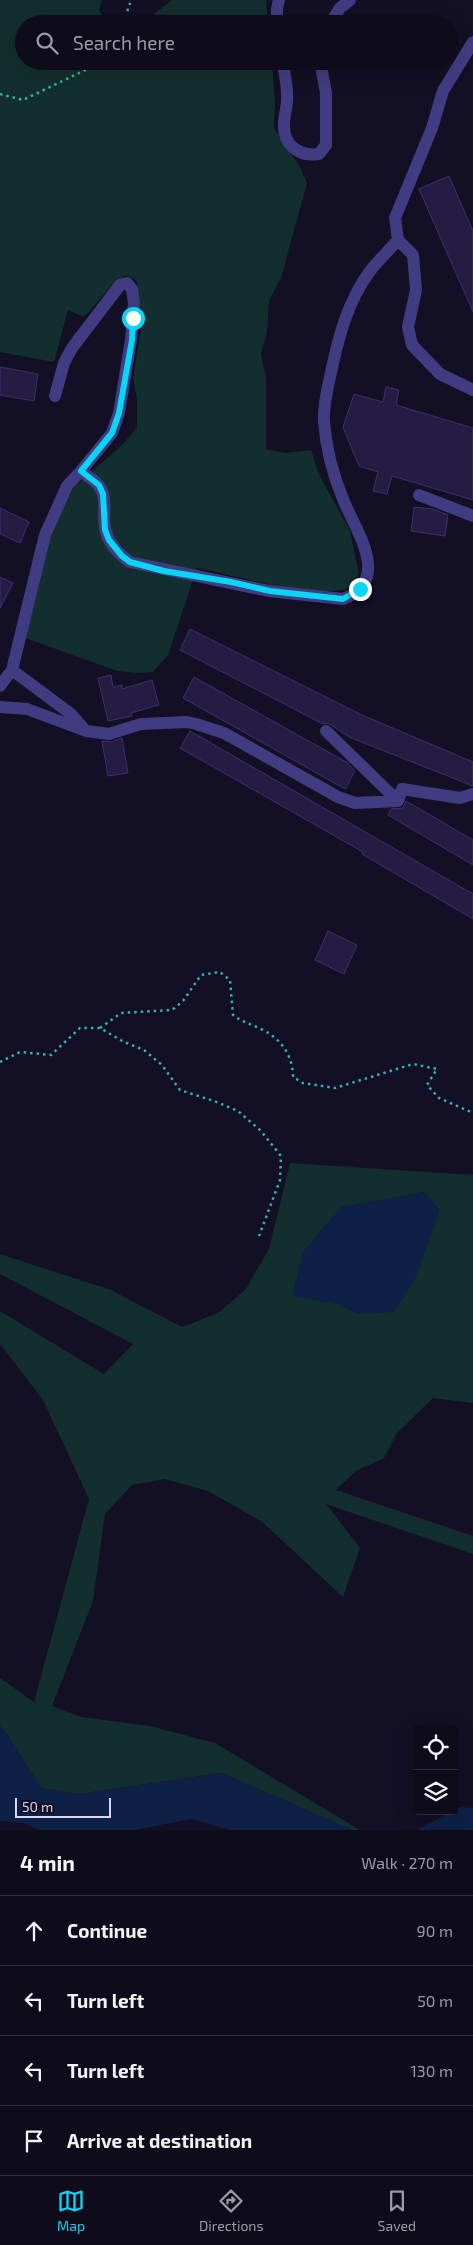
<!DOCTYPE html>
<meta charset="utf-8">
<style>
body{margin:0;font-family:"Exo 2",sans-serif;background:#1c1928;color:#f1f3f6}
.controls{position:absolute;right:15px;bottom:15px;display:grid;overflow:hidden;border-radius:5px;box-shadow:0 5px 20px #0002}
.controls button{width:45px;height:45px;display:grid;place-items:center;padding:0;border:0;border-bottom:1px solid #2e2b3a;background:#0e0b1b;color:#f1f3f6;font:25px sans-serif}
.scale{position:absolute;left:15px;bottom:12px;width:96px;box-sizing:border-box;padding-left:5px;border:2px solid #dad4fd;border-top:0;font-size:14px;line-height:18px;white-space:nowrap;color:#dad4fd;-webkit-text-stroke:4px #130f24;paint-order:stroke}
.stop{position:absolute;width:15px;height:15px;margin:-11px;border:4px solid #09d6f5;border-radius:50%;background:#fff}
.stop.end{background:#09d6f5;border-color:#fff;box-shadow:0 1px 5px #0008}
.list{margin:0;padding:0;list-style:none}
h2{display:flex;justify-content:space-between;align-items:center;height:65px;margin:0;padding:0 20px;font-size:21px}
h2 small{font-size:16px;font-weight:400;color:#9b9ba3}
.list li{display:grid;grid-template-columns:32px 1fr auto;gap:15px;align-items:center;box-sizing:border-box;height:70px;padding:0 20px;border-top:1px solid #2e2b3a}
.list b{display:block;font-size:19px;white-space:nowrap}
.list em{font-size:16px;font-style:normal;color:#9b9ba3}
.icon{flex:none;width:28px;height:28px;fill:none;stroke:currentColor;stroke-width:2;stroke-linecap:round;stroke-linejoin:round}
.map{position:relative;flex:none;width:473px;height:1830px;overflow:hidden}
.search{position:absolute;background:#0e0b1b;box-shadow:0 5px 20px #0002;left:15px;right:15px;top:15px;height:55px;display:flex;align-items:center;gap:12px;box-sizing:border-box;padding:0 18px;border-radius:28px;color:#9b9ba3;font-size:19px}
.sheet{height:345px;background:#0e0b1b}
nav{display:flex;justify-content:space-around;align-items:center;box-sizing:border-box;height:70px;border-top:1px solid #2e2b3a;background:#0e0b1b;font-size:14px;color:#9b9ba3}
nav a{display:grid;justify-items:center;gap:2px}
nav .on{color:#09d6f5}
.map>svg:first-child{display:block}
</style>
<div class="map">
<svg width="473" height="1830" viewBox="0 0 473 1830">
<rect width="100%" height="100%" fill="#130f24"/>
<path fill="#132e2e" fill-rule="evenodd" d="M 0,0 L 102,0 L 99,10 L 108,24 L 24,24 L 24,61 L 272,61 L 275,102 L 274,128 L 301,169 L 307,183 L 281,278 L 269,301 L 267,332 L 261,354 L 266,378 L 266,449 L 285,453 L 311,450 L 319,474 L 350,531 L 359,574 L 347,589 C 306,598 239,576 197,568 L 168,655 L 153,672 L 137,673 L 117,671 L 20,636 L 49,536 L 73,488 L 123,444 L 137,427 L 137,399 L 133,378 L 142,322 L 137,281 L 126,275 L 112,285 L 84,317 L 68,310 L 54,362 L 0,352 Z
M 172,0 L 266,0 L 268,24 L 141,24 Z
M 290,1163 L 473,1175 L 473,1403 L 433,1398 L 397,1433 L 384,1458 L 356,1471 L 336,1490 L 473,1536 L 473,1554 L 326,1504 L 360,1548 L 343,1597 L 261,1521 L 208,1491 L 165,1479 L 132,1485 L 105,1514 L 93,1601 L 52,1706 L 81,1717 L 150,1726 L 215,1743 L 360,1830 L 352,1830 L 221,1773 L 79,1794 L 41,1788 L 8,1736 L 0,1726 L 0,1678 L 34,1702 L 89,1499 L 43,1400 L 0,1344 L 0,1311 L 104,1374 L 133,1344 L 0,1274 L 0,1254 L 111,1290 L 182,1327 L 218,1313 L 246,1289 L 269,1249 ZM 424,1192 L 359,1314 L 341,1305 L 392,1198 Z"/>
<path fill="#0e2045" d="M 424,1192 L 440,1210 L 414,1281 L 394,1312 L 359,1314 L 341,1305 L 292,1296 L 303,1252 L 341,1207 Z
M 0,1726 L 8,1736 L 41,1788 L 79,1794 L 221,1773 L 352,1830 L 229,1830 L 192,1819 L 135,1830 L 39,1830 L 24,1823 L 0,1821 Z
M 460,1807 L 473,1808 L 473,1830 L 417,1830 Z"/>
<path fill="#251c44" stroke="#3e2f6f" d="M 449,176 L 473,231 L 473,312 L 419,189 Z
M 0,367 L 38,374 L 34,401 L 0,395 Z
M 386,387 L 399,390 L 396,405 L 473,428 L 473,500 L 392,476 L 387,494 L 373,491 L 378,472 L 359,466 L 343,427 L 354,394 L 383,402 Z
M 414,507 L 433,509 L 448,515 L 445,536 L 411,531 Z
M 0,508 L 29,522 L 20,543 L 0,534 Z
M 0,577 L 13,583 L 0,608 Z
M 190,629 L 362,715 L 473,762 L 473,786 L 349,737 L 328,723 L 323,724 L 180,650 Z
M 111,675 L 113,687 L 122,685 L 122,689 L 152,680 L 159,705 L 131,713 L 132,716 L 108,721 L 98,678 Z
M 194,677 L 348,763 L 355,771 L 345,789 L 183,698 Z
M 190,731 L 473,894 L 473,919 L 362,854 L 363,852 L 180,748 Z
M 122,738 L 128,773 L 108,776 L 102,741 L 111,742 Z
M 406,801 L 473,840 L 473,865 L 388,815 L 391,809 L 403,808 Z
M 328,931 L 357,945 L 344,974 L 315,960 Z"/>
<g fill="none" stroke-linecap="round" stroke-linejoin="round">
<path stroke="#33b2ae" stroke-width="2.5" stroke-dasharray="2.5 4" stroke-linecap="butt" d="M 126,24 L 128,7 L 132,0
M 0,94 L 23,100 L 104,61
M 100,1028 L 121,1013 L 172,1010 L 183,1001 L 201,975 L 220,972 L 230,980 L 233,1015 C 242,1022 251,1024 261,1029 C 281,1038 293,1056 293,1077 L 303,1083 L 335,1088 L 413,1064 L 437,1069 L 427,1085 L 439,1098 L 473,1113
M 0,1062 L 20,1052 L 51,1055 L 80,1028 L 100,1028 L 124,1042 L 144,1050 L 162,1065 L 180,1090 L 214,1101 L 238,1111 L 261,1131 L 281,1156 L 280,1180 L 259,1236"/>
<path stroke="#413c81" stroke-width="12" d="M 277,24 L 277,9 L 279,0
M 330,24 L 340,8 L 350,0
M 473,42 L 443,91 L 432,128 L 395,218 L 398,240 L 413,255 L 416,290 L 408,327 L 412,345 L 440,374 L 473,390
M 282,61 C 285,74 288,87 287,100 C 287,108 284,116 284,124 C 283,145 299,157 319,154 L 326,145 L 326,93 L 320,61
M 81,471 C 87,476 95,480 99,486 C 109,499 101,517 106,532 C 109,544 120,555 130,562 L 269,591 L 343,599 C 393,580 355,530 343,499 C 333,475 326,447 324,422 C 323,407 327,391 330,377 C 338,339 347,302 370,271 C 379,260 389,250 398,240
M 419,495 L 473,516
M 12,670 L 71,714 L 84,729
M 0,686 L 12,670 L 45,535 L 67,486 L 81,471 L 112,433 L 119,413 L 131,340 L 134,303 L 132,289 L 127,283 L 120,285 L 72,348 L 64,363 L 55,396
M 0,707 L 27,709 L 86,731 L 109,734 L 141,724 L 187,722 L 196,724 L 224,733 L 338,797 L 355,803 L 398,801
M 326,731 L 398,801
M 398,801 L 402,789 L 460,798 L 473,794"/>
</g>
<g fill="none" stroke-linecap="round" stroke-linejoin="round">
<path stroke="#09d6f5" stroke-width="6" d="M 133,318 L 132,340 L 119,413 L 112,433 L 81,471 L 99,485 L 103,494 L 105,530 L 109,540 L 122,556 L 130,562 L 164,571 L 231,582 L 270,591 L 343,599 L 360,589"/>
</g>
</svg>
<div class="controls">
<button><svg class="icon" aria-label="locate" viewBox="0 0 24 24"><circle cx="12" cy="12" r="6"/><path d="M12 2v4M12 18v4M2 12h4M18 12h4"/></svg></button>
<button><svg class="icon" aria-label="layers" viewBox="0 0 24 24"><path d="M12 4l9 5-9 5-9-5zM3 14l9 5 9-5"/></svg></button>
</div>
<div class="scale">50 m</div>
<div class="stop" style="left:133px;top:318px"></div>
<div class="stop end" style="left:360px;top:589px"></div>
<div class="search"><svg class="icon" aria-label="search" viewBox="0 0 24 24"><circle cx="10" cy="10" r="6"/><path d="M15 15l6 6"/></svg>Search here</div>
</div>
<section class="sheet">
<h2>4 min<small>Walk · 270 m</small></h2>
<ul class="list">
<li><svg class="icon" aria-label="ahead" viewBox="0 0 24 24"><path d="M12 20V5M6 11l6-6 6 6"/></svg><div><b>Continue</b></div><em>90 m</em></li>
<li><svg class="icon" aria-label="left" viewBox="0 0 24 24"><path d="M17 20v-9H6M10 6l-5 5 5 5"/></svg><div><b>Turn left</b></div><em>50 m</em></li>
<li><svg class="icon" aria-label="left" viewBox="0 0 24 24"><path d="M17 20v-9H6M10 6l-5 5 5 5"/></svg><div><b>Turn left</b></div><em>130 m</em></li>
<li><svg class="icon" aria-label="arrive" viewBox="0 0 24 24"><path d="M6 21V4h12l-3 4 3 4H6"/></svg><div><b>Arrive at destination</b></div></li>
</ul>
</section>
<nav>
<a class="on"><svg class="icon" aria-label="map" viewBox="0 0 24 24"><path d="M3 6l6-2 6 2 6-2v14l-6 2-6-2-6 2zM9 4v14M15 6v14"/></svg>Map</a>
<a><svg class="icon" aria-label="directions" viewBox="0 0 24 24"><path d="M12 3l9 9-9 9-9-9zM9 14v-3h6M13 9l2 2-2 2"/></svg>Directions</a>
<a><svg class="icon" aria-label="saved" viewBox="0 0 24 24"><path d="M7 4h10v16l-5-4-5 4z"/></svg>Saved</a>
</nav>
